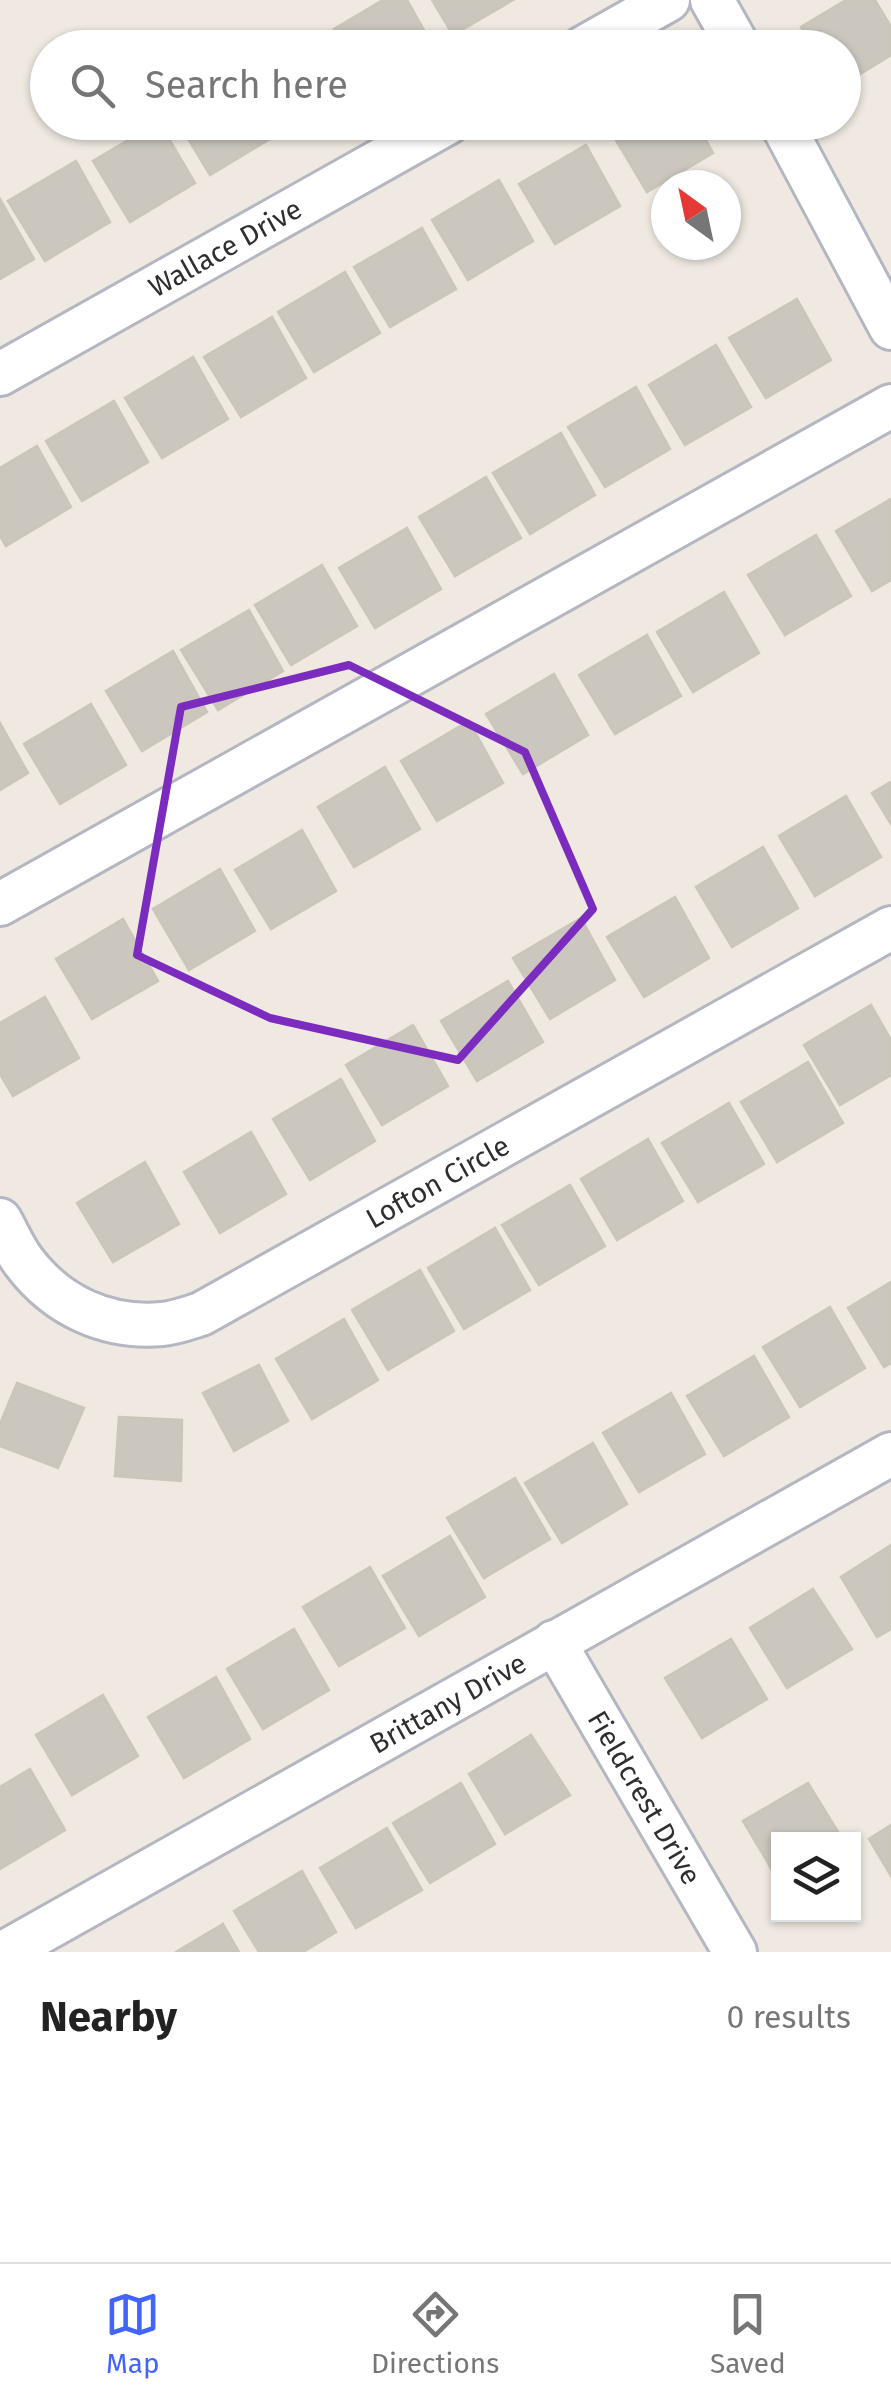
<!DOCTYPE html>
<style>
body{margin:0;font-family:"Fira Sans",sans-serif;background:#f2f2f2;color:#222}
.controls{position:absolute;right:30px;bottom:30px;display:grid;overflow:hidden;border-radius:0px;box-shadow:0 2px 8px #0004}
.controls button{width:90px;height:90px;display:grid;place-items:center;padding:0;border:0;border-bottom:2px solid #e0e0e0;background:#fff;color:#222;font:50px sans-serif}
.compass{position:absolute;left:651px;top:170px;width:90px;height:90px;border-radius:50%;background:#fff;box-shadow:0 2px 8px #0004;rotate:327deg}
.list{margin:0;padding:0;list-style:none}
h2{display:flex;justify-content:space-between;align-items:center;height:130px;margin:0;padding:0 40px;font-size:42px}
h2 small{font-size:32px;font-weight:400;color:#767676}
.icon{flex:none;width:55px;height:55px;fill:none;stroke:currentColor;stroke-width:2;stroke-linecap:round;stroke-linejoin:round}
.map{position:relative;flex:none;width:891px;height:1952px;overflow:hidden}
.search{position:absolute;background:#fff;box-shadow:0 2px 8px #0004;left:30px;right:30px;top:30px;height:110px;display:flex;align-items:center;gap:25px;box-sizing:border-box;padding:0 35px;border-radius:55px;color:#767676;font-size:38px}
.sheet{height:310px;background:#fff}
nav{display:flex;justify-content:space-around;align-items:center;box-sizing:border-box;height:140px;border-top:2px solid #e0e0e0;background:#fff;font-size:28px;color:#767676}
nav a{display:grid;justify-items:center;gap:5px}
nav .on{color:#4264fb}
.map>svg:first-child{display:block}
</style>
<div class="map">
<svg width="891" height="1952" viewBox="0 0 891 1952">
<rect width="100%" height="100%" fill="#efe9e1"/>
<path fill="#cbc7bf" stroke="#cbc5ba" stroke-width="2.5" d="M 383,0 L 407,0 L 434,48 L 345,48 L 334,29 Z
M 432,0 L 513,0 L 453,35 Z
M 846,0 L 875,0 L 891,27 L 891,55 L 844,84 L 844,48 L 813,48 L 801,27 Z
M 320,34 L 327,48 L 297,48 Z
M 159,122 L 195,183 L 130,222 L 93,161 Z
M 178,122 L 268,122 L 275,136 L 210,175 Z
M 627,122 L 696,122 L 713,153 L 647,192 L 611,132 Z
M 586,145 L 620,206 L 555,244 L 519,184 Z
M 76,161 L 110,222 L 45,261 L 8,201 Z
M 499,180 L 533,241 L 468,280 L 432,220 Z
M 0,199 L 34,259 L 0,279 Z
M 422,228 L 456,289 L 390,327 L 354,267 Z
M 345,272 L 380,333 L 314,372 L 278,312 Z
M 797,299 L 831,360 L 766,398 L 729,338 Z
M 272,317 L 306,378 L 241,417 L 204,357 Z
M 716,345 L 751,407 L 685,445 L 649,385 Z
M 193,357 L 228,419 L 162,458 L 125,398 Z
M 636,387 L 670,449 L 605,487 L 568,427 Z
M 114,401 L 148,462 L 82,501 L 46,441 Z
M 561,433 L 595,495 L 530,534 L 493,473 Z
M 37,446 L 71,507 L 6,546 L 0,536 L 0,468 Z
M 486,477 L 521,538 L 455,576 L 419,517 Z
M 891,499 L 891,580 L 872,591 L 836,531 Z
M 407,528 L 441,589 L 375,628 L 339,568 Z
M 816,535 L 851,596 L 785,635 L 748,575 Z
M 322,565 L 357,626 L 291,665 L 255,605 Z
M 724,592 L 759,653 L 693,692 L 657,632 Z
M 249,610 L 283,671 L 218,710 L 181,650 Z
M 647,635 L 681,696 L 615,734 L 579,675 Z
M 173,651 L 207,712 L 142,751 L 106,691 Z
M 554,674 L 588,735 L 523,774 L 486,714 Z
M 91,704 L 126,765 L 60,804 L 24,744 Z
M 469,721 L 503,783 L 437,821 L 401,761 Z
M 0,723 L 28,773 L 0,790 Z
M 385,767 L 420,829 L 354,867 L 318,807 Z
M 891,782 L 891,824 L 872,793 Z
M 846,796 L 881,857 L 815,896 L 779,836 Z
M 302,830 L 336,891 L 271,929 L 235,870 Z
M 763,847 L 798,908 L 732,947 L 696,887 Z
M 220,869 L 255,931 L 189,970 L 153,909 Z
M 675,897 L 709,958 L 644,997 L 607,937 Z
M 581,918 L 615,980 L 550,1019 L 513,958 Z
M 123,919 L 158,981 L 92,1019 L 56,959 Z
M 508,981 L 543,1042 L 477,1081 L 441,1021 Z
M 45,997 L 79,1058 L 13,1096 L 0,1074 L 0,1023 Z
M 871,1005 L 891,1040 L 891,1075 L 840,1105 L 804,1045 Z
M 413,1025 L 448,1086 L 382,1125 L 346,1065 Z
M 808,1062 L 843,1123 L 777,1162 L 741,1102 Z
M 341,1079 L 375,1141 L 310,1180 L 273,1119 Z
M 729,1103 L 764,1164 L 698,1202 L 662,1143 Z
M 251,1132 L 286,1194 L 220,1233 L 184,1172 Z
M 648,1139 L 683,1201 L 617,1240 L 581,1179 Z
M 145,1162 L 179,1224 L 113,1262 L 77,1203 Z
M 570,1185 L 605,1246 L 539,1285 L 502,1225 Z
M 495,1228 L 530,1290 L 464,1329 L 428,1268 Z
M 420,1270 L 454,1331 L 388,1370 L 352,1310 Z
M 891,1282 L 891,1363 L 884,1367 L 848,1308 Z
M 830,1307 L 865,1368 L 800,1407 L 763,1347 Z
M 344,1319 L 378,1380 L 312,1419 L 276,1359 Z
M 754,1356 L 789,1417 L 724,1456 L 687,1396 Z
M 259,1365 L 288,1421 L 234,1451 L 203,1393 Z
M 17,1383 L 84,1408 L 58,1468 L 0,1446 L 0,1424 Z
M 671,1393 L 705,1454 L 639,1492 L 603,1433 Z
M 119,1417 L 182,1420 L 181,1481 L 115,1476 Z
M 593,1443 L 627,1504 L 562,1543 L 525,1483 Z
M 515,1478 L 550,1539 L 484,1578 L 447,1518 Z
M 450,1536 L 485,1597 L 419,1636 L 383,1576 Z
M 891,1545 L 891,1629 L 877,1637 L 841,1577 Z
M 370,1567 L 405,1628 L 339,1666 L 303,1607 Z
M 813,1589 L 852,1649 L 787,1688 L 750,1628 Z
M 294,1629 L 329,1690 L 263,1729 L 227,1669 Z
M 731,1639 L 767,1699 L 702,1738 L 665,1678 Z
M 216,1677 L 250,1739 L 184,1778 L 148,1717 Z
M 103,1695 L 138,1756 L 72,1795 L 36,1735 Z
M 531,1735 L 570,1795 L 505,1834 L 469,1774 Z
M 30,1769 L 65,1830 L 0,1869 L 0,1787 Z
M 461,1783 L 495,1844 L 430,1883 L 393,1823 Z
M 808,1783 L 843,1840 L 778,1840 L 778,1880 L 743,1821 Z
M 891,1825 L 891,1876 L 869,1839 Z
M 387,1828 L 422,1890 L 356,1928 L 320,1868 Z
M 302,1871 L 336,1932 L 303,1952 L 259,1952 L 234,1911 Z
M 223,1924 L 239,1952 L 176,1952 Z"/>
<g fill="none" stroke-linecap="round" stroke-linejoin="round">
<defs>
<g id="minor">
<path d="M 712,0 L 739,48"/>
<path d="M 583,48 L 668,0"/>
<path d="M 781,122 L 891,328"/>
<path id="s1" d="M 0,374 L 449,122"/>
<path d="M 0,904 L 891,406"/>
<path id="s2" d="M 0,1220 C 8,1234 14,1249 24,1262 C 57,1306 107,1329 162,1324 C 175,1323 188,1318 201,1314 L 891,928"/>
<path id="s3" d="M 554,1642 L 735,1952"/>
<path id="s4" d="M 5,1952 L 891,1454"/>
</g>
</defs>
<use href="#minor" stroke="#b4b7c1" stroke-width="48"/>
<use href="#minor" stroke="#fff" stroke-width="42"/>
</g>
<path fill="none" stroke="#7b2cbf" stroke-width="8" stroke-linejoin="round" d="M 349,665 L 525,752 L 593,909 L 458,1060 L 270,1018 L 137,955 L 181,707 Z"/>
<g text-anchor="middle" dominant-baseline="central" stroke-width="9" stroke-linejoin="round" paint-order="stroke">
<g font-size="28" fill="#2e2e2e" stroke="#fff">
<text stroke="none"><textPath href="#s1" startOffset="258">Wallace Drive</textPath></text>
<text stroke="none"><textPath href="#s2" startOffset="518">Lofton Circle</textPath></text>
<text stroke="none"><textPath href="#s4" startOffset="508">Brittany Drive</textPath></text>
<text stroke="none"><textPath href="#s3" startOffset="180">Fieldcrest Drive</textPath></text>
</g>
</g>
</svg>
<div class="controls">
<button><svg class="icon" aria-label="layers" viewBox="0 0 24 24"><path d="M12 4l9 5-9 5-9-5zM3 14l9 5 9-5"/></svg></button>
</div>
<svg class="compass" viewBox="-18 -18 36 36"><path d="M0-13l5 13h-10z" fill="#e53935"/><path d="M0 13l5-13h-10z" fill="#767676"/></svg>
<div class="search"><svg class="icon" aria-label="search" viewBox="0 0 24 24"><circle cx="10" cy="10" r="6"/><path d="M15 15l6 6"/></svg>Search here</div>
</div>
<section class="sheet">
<h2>Nearby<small>0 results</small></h2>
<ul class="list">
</ul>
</section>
<nav>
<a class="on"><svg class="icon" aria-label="map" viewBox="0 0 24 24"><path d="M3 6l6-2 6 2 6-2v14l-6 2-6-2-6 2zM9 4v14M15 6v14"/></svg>Map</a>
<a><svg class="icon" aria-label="directions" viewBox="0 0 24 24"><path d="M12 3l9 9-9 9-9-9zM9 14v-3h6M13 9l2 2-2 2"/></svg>Directions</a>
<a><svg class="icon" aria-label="saved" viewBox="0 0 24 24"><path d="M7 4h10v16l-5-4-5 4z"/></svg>Saved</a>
</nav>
